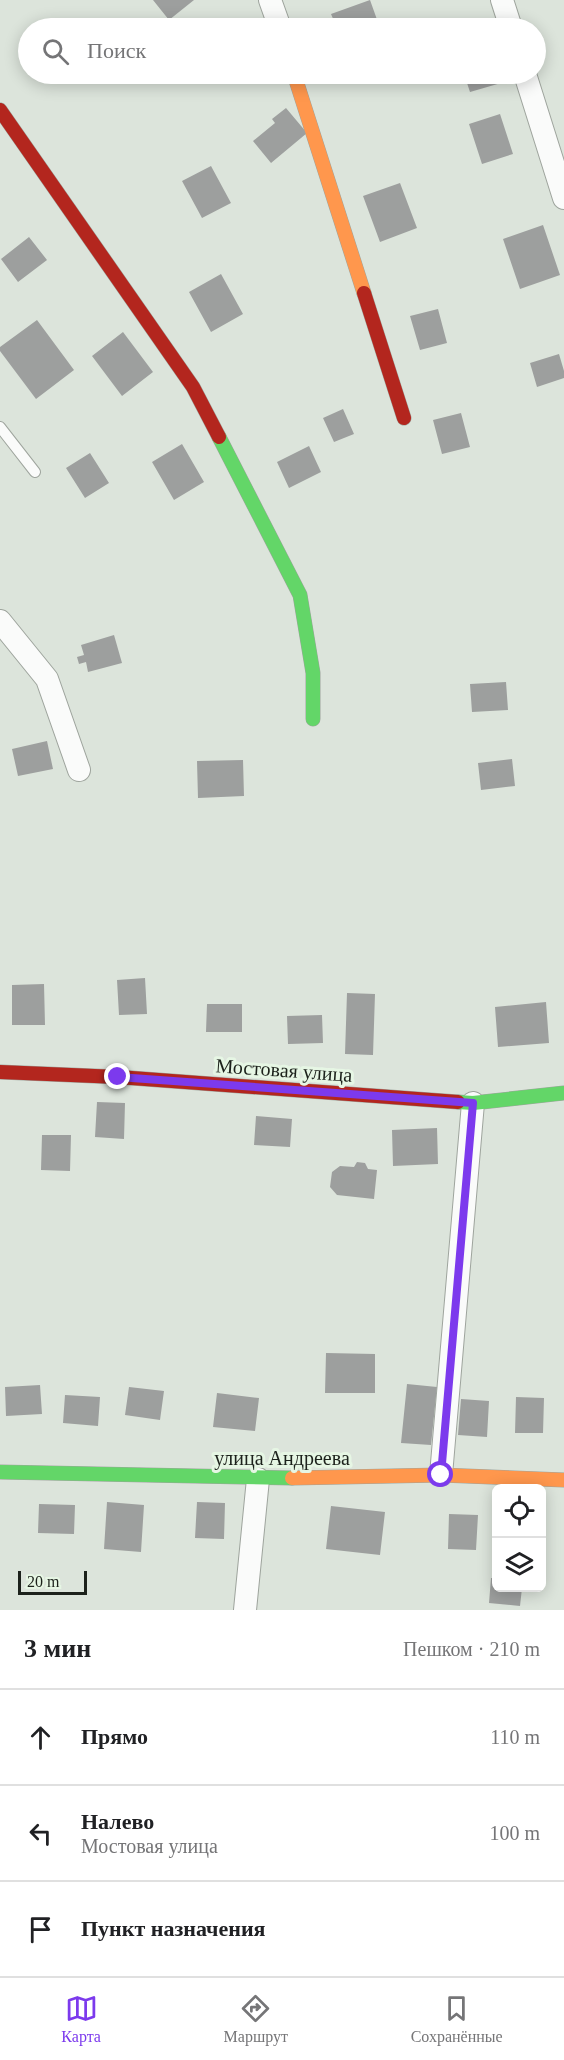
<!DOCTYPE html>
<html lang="ru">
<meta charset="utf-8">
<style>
body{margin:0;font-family:Georgia,serif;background:#f2f2f2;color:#202124}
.controls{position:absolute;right:18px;bottom:18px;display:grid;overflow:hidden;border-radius:9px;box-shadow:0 3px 15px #0003}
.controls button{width:54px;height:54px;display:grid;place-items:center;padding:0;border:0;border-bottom:2px solid #e0e0e0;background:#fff;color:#202124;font:30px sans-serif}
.scale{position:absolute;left:18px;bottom:15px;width:69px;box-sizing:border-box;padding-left:6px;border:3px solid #1c211b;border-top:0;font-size:16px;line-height:21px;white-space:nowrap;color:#1c211b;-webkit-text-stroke:4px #e6f6e4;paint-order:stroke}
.stop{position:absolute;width:18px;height:18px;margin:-14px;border:4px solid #7c3aed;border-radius:50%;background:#fff}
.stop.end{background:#7c3aed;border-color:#fff;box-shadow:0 2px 6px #0008}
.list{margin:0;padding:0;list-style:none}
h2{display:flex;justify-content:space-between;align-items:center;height:78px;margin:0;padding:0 24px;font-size:26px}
h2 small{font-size:20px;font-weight:400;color:#757577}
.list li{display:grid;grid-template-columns:39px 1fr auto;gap:18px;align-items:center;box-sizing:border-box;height:96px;padding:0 24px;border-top:2px solid #e0e0e0}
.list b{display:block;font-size:22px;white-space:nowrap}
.list p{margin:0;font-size:20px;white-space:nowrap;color:#757577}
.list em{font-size:20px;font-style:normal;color:#757577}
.icon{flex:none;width:33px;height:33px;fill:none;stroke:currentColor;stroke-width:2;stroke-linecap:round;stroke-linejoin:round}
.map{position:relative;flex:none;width:564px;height:1610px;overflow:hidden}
.search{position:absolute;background:#fff;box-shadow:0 3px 15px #0003;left:18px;right:18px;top:18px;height:66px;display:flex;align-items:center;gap:15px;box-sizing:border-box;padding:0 21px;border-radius:33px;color:#757577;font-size:22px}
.sheet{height:366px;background:#fff}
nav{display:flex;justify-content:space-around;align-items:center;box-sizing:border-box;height:84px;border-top:2px solid #e0e0e0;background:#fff;font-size:16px;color:#757577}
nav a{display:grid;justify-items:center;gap:3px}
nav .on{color:#7c3aed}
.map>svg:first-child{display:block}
</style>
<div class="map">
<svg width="564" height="1610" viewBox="0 0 564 1610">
<rect width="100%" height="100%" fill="#dce4db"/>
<path fill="#9d9f9e" d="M 153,0 L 194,0 L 169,20 Z
M 370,0 L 380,28 L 337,28 L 331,14 Z
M 464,74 L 498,74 L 501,83 L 470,92 Z
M 286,108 L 307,133 L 271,163 L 253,141 L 275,123 L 272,119 Z
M 500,114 L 513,154 L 482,164 L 469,124 Z
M 211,166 L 231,203 L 202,218 L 182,181 Z
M 400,183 L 417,228 L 380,242 L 363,196 Z
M 543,225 L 560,275 L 520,289 L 503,239 Z
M 29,237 L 47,260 L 18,282 L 1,259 Z
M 221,274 L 243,314 L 211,332 L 189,292 Z
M 438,309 L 447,343 L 420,350 L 410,316 Z
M 37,320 L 74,370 L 36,399 L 0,351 L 0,347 Z
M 123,332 L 153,372 L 122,396 L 92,356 Z
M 559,354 L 564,371 L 564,378 L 537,387 L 530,363 Z
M 343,409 L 354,434 L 334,442 L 323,418 Z
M 461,413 L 470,447 L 442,454 L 433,420 Z
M 182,444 L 204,482 L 174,500 L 152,462 Z
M 309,446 L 321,472 L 289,488 L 277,462 Z
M 90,453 L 109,483 L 85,498 L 66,468 Z
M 114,635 L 122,663 L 88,672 L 86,662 L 79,664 L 77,657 L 84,655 L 81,645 Z
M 506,682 L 508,710 L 472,712 L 470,684 Z
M 47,741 L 53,769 L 18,776 L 12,749 Z
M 512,759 L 515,786 L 481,790 L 478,763 Z
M 243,760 L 244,796 L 198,798 L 197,761 Z
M 145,978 L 147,1014 L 119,1015 L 117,980 Z
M 44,984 L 45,1025 L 12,1025 L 12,985 Z
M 347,993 L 375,994 L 373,1055 L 345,1054 Z
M 546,1002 L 549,1043 L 498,1047 L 495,1007 Z
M 207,1004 L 242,1004 L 242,1032 L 206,1032 Z
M 322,1015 L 323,1043 L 288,1044 L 287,1016 Z
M 97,1102 L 125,1103 L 124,1139 L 95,1137 Z
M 256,1116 L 292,1119 L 290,1147 L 254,1145 Z
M 437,1128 L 438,1164 L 393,1166 L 392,1130 Z
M 42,1135 L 71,1135 L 70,1171 L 41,1170 Z
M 357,1162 L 365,1163 L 368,1169 L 377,1170 L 374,1199 L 337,1195 L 330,1187 L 332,1172 L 340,1166 L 354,1167 Z
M 326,1353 L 375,1354 L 375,1393 L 325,1393 Z
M 407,1384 L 437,1387 L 431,1445 L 401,1443 Z
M 40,1385 L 42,1414 L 6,1416 L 5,1387 Z
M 129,1387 L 164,1391 L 160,1420 L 125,1415 Z
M 217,1393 L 259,1398 L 255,1431 L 213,1427 Z
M 65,1395 L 100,1397 L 98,1426 L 63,1423 Z
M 516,1397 L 544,1398 L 543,1433 L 515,1433 Z
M 461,1399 L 489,1401 L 487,1437 L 458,1435 Z
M 107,1502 L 144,1505 L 141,1552 L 104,1549 Z
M 197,1502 L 225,1503 L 224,1539 L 195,1538 Z
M 39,1504 L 75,1505 L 74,1534 L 38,1533 Z
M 331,1506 L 385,1512 L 380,1555 L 326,1549 Z
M 449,1514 L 478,1515 L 476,1550 L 448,1549 Z
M 491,1578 L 496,1578 L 496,1588 L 522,1588 L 520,1606 L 489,1603 Z"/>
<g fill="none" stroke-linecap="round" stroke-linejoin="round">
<defs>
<path id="lane" d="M 0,427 L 35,472"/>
<path id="street" d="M 270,0 L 280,28
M 502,0 L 511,28
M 525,74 L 564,198
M 0,621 L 47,679 L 79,770
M 441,1475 L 473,1103
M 245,1610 L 258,1479"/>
<path id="fast" d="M 219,437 L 300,595 L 313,673 L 313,719
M 458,1102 L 473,1103 L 564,1093
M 0,1472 L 292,1478"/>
<path id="slow" d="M 294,74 L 364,293
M 292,1478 L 441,1475 L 564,1480"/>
<path id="jam" d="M 0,110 L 193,387 L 219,437
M 364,293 L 404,418
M 0,1072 L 118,1077 L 458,1102"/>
</defs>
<use href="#lane" stroke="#9ea49d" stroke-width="12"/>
<use href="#street" stroke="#9ea49d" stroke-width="24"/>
<use href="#fast" stroke="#9ea49d" stroke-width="15"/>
<use href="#slow" stroke="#9ea49d" stroke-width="15"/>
<use href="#jam" stroke="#9ea49d" stroke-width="15"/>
<use href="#lane" stroke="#fafbfa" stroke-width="10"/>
<use href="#street" stroke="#fafbfa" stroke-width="22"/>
<use href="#fast" stroke="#63d668" stroke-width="14"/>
<use href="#slow" stroke="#ff974d" stroke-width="14"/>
<use href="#jam" stroke="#b3261e" stroke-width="14"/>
</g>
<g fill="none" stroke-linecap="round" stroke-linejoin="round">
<path stroke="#7c3aed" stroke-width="8" d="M 118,1077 L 473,1103 L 441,1475"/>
</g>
<g text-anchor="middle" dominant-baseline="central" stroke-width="6" stroke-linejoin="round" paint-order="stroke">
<g font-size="20" fill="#1c211b" stroke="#e6f6e4">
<text transform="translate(284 1070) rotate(4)">Мостовая улица</text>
<text x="282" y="1458">улица Андреева</text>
</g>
</g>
</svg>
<div class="controls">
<button><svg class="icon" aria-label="locate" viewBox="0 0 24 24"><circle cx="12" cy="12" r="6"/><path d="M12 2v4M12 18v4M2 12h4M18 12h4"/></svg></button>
<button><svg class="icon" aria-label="layers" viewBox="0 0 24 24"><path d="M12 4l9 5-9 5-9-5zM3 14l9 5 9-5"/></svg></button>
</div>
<div class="scale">20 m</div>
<div class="stop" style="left:441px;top:1475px"></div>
<div class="stop end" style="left:118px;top:1077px"></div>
<div class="search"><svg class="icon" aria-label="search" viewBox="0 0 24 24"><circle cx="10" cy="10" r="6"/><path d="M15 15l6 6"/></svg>Поиск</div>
</div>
<section class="sheet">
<h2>3 мин<small>Пешком · 210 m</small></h2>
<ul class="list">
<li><svg class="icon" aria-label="ahead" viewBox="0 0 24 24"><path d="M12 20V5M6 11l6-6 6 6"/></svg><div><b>Прямо</b></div><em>110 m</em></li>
<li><svg class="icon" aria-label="left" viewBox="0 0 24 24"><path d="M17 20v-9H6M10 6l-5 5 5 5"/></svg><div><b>Налево</b><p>Мостовая улица</p></div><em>100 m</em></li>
<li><svg class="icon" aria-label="arrive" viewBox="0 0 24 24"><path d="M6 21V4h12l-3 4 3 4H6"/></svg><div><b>Пункт назначения</b></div></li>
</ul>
</section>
<nav>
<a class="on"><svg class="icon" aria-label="map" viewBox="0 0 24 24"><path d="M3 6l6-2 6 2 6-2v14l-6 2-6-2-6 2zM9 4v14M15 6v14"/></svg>Карта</a>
<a><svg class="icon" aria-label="directions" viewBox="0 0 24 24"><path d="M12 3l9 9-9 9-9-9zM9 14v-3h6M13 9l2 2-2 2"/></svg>Маршрут</a>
<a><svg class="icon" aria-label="saved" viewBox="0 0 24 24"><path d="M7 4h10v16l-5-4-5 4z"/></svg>Сохранённые</a>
</nav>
